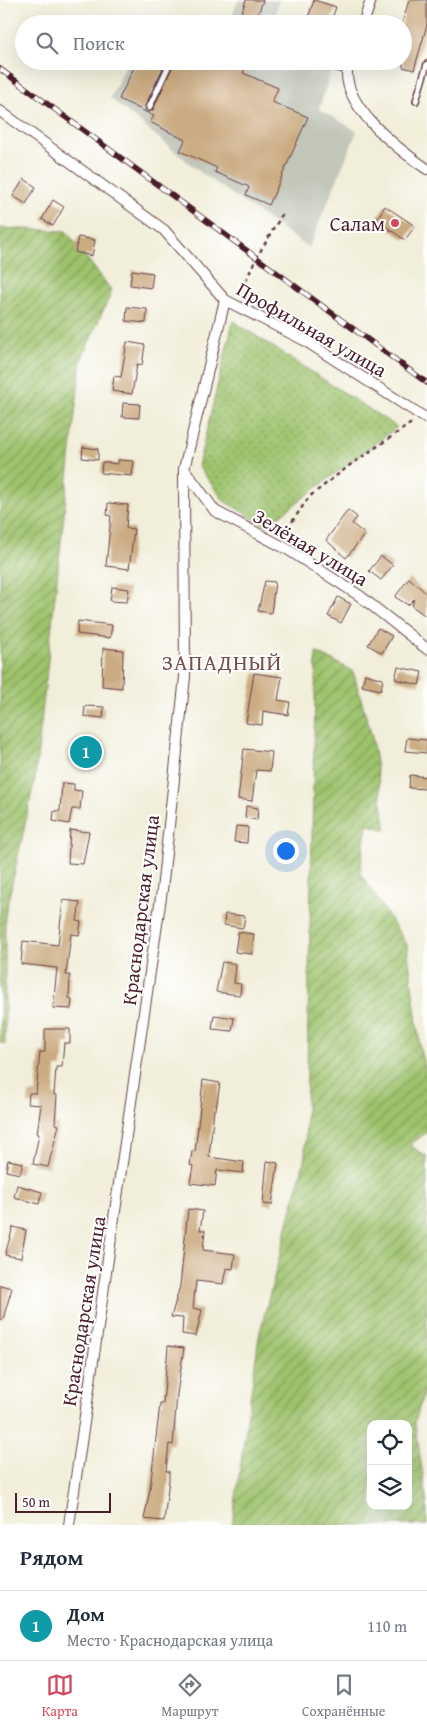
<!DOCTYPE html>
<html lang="ru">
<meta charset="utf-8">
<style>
body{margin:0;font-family:"Gentium Book Plus",serif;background:#f2f2f3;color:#1f2937}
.controls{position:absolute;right:15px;bottom:15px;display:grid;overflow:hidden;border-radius:10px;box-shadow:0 5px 20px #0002}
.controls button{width:45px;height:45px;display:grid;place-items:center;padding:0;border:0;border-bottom:1px solid #e0e1e3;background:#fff;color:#1f2937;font:25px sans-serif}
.scale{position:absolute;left:15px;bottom:12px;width:96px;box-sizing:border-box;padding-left:5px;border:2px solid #4a1f2b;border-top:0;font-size:14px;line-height:18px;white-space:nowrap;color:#4a1f2b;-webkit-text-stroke:4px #fff;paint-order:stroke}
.you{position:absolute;left:285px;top:850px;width:18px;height:18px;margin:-12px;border:4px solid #fff;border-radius:50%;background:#1a73e8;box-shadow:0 0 0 8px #1a73e833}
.badge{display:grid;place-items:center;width:32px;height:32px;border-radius:50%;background:#d1495b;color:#fff;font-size:16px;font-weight:700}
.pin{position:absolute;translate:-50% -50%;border:2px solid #fff;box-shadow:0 1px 5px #0006}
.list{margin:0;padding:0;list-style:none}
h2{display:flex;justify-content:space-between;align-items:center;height:65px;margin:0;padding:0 20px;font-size:21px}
h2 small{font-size:16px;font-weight:400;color:#747a83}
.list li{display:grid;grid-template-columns:32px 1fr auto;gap:15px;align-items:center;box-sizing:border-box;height:70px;padding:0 20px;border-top:1px solid #e0e1e3}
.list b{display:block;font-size:19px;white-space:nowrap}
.list p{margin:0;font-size:16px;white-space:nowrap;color:#747a83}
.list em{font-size:16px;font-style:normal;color:#747a83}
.icon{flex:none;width:28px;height:28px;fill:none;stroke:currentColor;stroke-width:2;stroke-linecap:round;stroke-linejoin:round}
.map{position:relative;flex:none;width:427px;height:1525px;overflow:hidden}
.search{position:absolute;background:#fff;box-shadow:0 5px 20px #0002;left:15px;right:15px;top:15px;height:55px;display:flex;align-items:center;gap:12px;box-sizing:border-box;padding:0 18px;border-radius:28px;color:#747a83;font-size:19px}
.sheet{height:135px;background:#fff}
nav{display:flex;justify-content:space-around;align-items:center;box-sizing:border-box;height:70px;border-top:1px solid #e0e1e3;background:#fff;font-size:14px;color:#747a83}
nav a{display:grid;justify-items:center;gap:2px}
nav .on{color:#d1495b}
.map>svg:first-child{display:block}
</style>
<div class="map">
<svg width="427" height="1525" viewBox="0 0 427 1525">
<defs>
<pattern id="park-dots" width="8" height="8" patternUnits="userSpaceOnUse" patternTransform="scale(1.25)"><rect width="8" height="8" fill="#9dc26c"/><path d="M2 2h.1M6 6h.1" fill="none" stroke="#829d59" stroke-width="1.8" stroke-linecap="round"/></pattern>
<pattern id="garden-furrows" width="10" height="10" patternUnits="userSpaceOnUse" patternTransform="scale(1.25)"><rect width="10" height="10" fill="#9dc26c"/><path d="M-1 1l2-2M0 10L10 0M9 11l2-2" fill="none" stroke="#829d59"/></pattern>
</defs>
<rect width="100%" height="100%" fill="#fff"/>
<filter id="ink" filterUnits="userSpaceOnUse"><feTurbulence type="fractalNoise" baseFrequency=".02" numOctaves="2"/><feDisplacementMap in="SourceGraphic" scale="10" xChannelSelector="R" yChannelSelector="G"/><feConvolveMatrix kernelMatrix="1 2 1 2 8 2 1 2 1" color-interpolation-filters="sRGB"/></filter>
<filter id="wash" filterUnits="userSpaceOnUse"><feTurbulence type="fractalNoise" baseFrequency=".0096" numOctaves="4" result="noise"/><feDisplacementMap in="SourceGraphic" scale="20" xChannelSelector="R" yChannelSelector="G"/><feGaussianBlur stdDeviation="1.12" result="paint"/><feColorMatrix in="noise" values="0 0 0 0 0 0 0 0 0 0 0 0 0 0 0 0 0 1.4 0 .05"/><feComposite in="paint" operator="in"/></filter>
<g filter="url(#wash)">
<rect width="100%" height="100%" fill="#f1eed9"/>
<path fill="#c2c6b9" d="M 238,0 L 279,0 L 272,24 L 230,24 Z
M 128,61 L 334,61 L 319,109 L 357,131 L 309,248 L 200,172 L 110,98 Z"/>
<path fill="url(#park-dots)" stroke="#74704c" d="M 233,321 L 397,427 L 266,526 L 224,501 L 198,466 Z"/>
<path fill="url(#garden-furrows)" stroke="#74704c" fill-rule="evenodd" d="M 0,228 L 66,231 L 112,291 L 81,360 L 35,778 L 5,916 L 5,1044 L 0,1043 Z
M 316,652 L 353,671 L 372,737 L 386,830 L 367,824 L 360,872 L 407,945 L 421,1054 L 427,1074 L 427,1132 L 410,1145 L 427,1157 L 427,1381 L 415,1422 L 427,1504 L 427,1525 L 232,1525 L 259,1336 L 305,1157 ZM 371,1424 L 408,1424 L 408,1506 L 371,1506 Z"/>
<g id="blocks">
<path fill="#cbab81" d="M 246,0 L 263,0 L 255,24 L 238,24 Z
M 314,0 L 336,7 L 330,24 L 306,24 Z
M 409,0 L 427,0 L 427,25 L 414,70 L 403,67 L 402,24 Z
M 137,61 L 166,61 L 145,106 L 148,112 L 153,110 L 175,61 L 248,61 L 243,73 L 278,88 L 272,102 L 308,117 L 269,205 L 246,195 L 249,187 L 215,172 L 217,168 L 180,151 L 185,140 L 150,122 L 154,116 L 119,99 Z
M 24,179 L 36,187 L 26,204 L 13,196 Z
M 53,200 L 64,207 L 53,226 L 42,219 Z
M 385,206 L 415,226 L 405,240 L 376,220 Z
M 78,237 L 95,240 L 92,256 L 75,252 Z
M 132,270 L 153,273 L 151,288 L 130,285 Z
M 127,307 L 147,309 L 146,323 L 126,321 Z
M 127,342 L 145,345 L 142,365 L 137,364 L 132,394 L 112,391 L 114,376 L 121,377 Z
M 123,403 L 140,404 L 139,418 L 122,417 Z
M 83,447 L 98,449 L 98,460 L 82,458 Z
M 118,460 L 134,461 L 132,476 L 101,473 L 102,462 L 118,464 Z
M 108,503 L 128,505 L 126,528 L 134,529 L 129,569 L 106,566 L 111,516 L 107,515 Z
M 348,510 L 357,517 L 352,524 L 365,534 L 346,558 L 326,540 Z
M 381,556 L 393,565 L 381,580 L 369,571 Z
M 409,578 L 427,594 L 427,617 L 412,606 L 414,599 L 408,605 L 395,597 Z
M 265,581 L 275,582 L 271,613 L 258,611 Z
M 112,587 L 129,589 L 127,602 L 110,601 Z
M 338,597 L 351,604 L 341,623 L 328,616 Z
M 78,621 L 112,625 L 110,638 L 77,634 Z
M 378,628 L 392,636 L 382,653 L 368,645 Z
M 103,648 L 123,650 L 122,688 L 102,686 Z
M 398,667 L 422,672 L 419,685 L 395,679 Z
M 254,673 L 282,677 L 278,700 L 290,702 L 288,715 L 263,711 L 262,725 L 246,723 Z
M 365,674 L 383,679 L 381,690 L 362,686 Z
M 85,706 L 104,707 L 103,718 L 84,716 Z
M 407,738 L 427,740 L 427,753 L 405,751 Z
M 244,749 L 272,752 L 270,771 L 256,770 L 252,801 L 238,799 Z
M 410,775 L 427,777 L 427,789 L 409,788 Z
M 62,783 L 74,784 L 74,790 L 82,791 L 80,809 L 72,809 L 69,824 L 53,821 L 54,811 L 60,811 Z
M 246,806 L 258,808 L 257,820 L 245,818 Z
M 236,826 L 248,827 L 247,843 L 234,842 Z
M 70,830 L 89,832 L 83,864 L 68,863 Z
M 63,900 L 80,902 L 77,921 L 81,922 L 79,935 L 71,934 L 66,975 L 70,975 L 69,998 L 72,999 L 71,1009 L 53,1008 L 57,968 L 21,964 L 23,941 L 58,945 Z
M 225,914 L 245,916 L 243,928 L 224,925 Z
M 238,932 L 254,934 L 252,954 L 235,952 Z
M 222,962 L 236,964 L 234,983 L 241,984 L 240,995 L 216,992 Z
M 214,1015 L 234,1018 L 232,1031 L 212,1029 Z
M 45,1029 L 70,1029 L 70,1043 L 64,1043 L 62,1067 L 56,1067 L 54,1095 L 57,1095 L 55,1124 L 59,1125 L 48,1167 L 33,1164 L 39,1134 L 37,1134 L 41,1105 L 28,1104 L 29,1093 L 36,1093 L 40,1052 L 45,1052 Z
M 203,1080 L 220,1083 L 216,1109 L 214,1109 L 209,1157 L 244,1162 L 243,1173 L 217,1170 L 215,1186 L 190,1183 L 193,1166 L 190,1165 L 192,1151 L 195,1152 Z
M 8,1160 L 23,1163 L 20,1174 L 6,1171 Z
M 267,1161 L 278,1163 L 272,1205 L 263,1204 Z
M 17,1185 L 42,1192 L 39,1204 L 14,1197 Z
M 188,1209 L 203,1211 L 200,1230 L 205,1230 L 203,1250 L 235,1254 L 233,1269 L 226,1268 L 223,1284 L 196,1281 L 193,1308 L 202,1310 L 196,1336 L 182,1334 L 183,1318 L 171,1317 L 180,1286 Z
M 13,1227 L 26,1230 L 21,1258 L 5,1255 Z
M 0,1285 L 12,1288 L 3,1319 L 0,1319 Z
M 168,1346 L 184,1348 L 177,1394 L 173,1445 L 169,1444 L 166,1471 L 169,1471 L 169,1480 L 164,1521 L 144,1519 L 150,1489 L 160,1404 L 163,1404 Z"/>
</g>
</g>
<g filter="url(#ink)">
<use href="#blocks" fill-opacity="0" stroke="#633e45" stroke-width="1"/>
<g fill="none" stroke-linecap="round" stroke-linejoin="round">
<defs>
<path id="service" d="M 279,61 L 346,69
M 416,101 L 427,64
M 149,108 L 171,61"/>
<path id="minor" d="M 363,24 L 371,0
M 349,61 C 335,102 398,149 427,169
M 0,111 L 164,230 L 225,300 L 304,340 L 427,419
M 184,469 L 215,511 L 287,549 L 360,596 L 427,649
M 69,1525 L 162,890 L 185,677 L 184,469 L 225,300"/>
</defs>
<use href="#service" stroke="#633e45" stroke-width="8"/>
<use href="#minor" stroke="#633e45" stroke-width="12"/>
<path stroke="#633e45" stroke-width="2.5" stroke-dasharray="4 4" stroke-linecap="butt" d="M 239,295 L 257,257 L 283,213
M 283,535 L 309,497 L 350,465 L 413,422"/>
<use href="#service" stroke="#fff" stroke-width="5"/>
<use href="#minor" stroke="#fff" stroke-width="10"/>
<defs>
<path id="rail" d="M 0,69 L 427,383"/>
</defs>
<use href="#rail" stroke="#4a1f2b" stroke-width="5.5"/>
<use href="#rail" stroke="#fff" stroke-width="4" stroke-dasharray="11" stroke-linecap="butt"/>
</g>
</g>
<circle fill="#d1495b" stroke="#fff" stroke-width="2" cx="395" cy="223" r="5"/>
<g text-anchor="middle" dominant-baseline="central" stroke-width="4" stroke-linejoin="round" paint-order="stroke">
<g font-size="20" fill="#4a1f2b" stroke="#fff" text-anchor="end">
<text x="385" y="223">Салам</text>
</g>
<g font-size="20" fill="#4a1f2b" stroke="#fff">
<text transform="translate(312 329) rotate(30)">Профильная улица</text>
<text transform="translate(311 547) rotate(31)">Зелёная улица</text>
<text transform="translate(140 910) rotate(-83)">Краснодарская улица</text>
<text transform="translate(83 1311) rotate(-81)">Краснодарская улица</text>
</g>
<g font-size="22" letter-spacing="1" fill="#775049" stroke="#fff">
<text x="222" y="662">ЗАПАДНЫЙ</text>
</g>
</g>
</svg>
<div class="controls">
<button><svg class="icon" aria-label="locate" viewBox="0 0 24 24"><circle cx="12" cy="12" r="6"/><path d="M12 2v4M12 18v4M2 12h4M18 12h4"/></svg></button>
<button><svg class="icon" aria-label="layers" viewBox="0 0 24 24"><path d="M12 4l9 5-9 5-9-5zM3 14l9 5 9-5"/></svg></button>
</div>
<div class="scale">50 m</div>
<div class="you"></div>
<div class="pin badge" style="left:86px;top:752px;background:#0f9aa8">1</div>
<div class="search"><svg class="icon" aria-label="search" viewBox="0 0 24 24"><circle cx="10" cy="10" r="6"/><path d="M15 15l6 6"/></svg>Поиск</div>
</div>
<section class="sheet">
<h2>Рядом<small></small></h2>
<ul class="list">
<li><span class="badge" style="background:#0f9aa8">1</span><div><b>Дом</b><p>Место · Краснодарская улица</p></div><em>110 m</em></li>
</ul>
</section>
<nav>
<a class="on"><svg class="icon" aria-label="map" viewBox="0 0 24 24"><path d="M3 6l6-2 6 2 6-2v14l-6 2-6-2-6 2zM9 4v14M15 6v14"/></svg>Карта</a>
<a><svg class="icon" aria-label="directions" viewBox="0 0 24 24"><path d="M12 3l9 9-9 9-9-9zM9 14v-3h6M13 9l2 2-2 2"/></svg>Маршрут</a>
<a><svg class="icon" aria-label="saved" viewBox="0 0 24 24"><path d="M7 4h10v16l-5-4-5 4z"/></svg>Сохранённые</a>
</nav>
